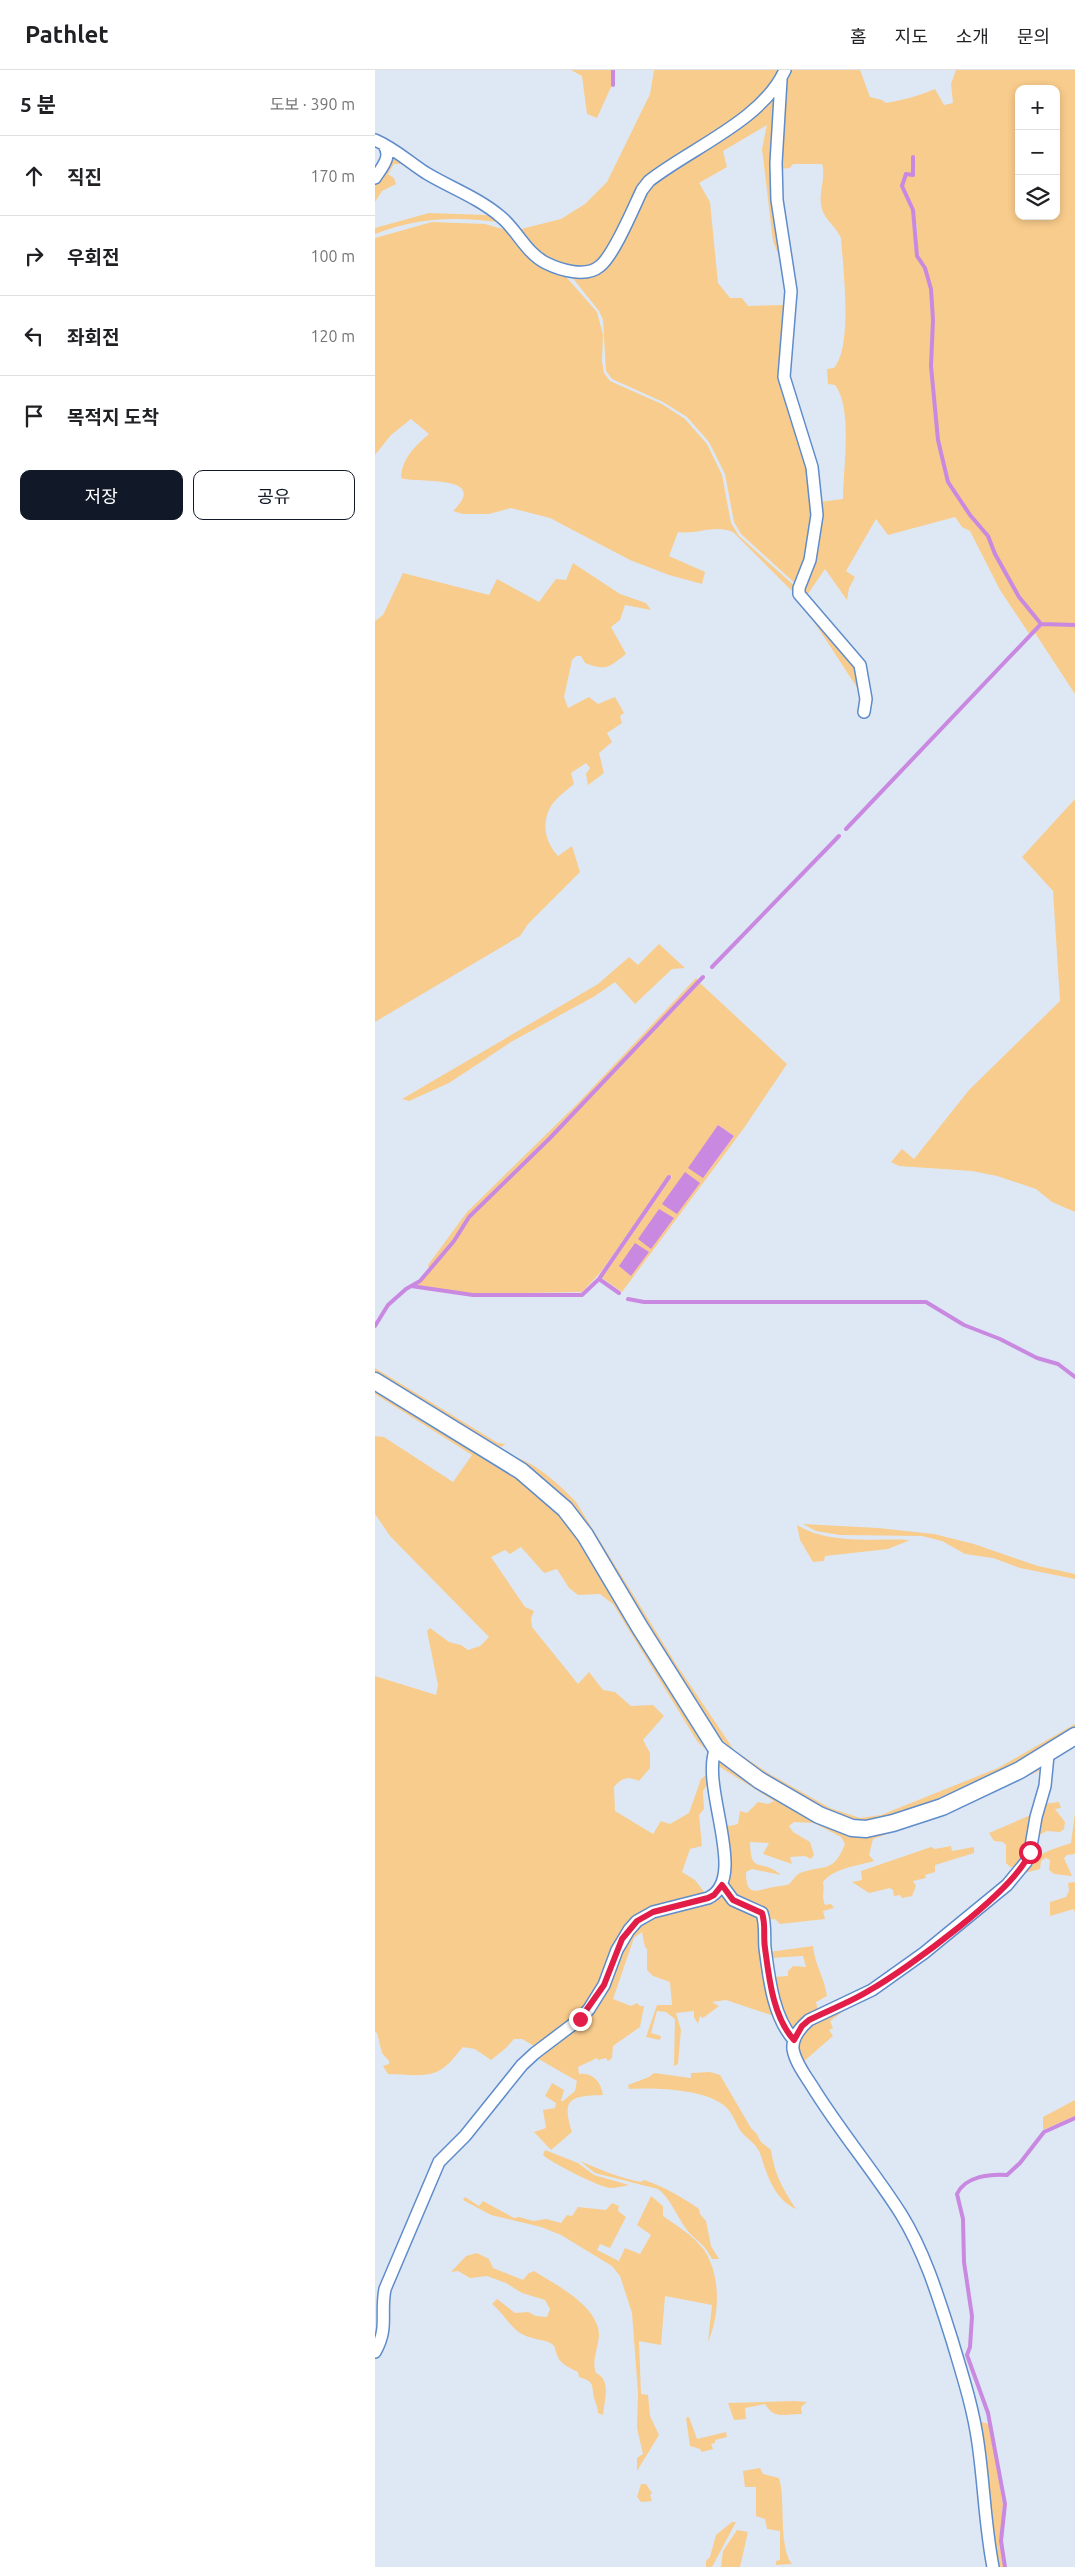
<!DOCTYPE html>
<html lang="ko">
<meta charset="utf-8">
<style>
body{margin:0;font-family:Ubuntu,"Noto Sans KR",sans-serif;background:#f6f6f6;color:#202124}
.controls{position:absolute;right:15px;top:15px;display:grid;overflow:hidden;border-radius:10px;box-shadow:0 2px 8px #0003}
.controls button{width:45px;height:45px;display:grid;place-items:center;padding:0;border:0;border-bottom:1px solid #e0e0e0;background:#fff;color:#202124;font:25px sans-serif}
.stop{position:absolute;width:15px;height:15px;margin:-11px;border:4px solid #e11d48;border-radius:50%;background:#fff}
.stop.end{background:#e11d48;border-color:#fff;box-shadow:0 1px 5px #0008}
.list{margin:0;padding:0;list-style:none}
h2{display:flex;justify-content:space-between;align-items:center;height:65px;margin:0;padding:0 20px;font-size:21px}
h2 small{font-size:16px;font-weight:400;color:#757577}
.list li{display:grid;grid-template-columns:32px 1fr auto;gap:15px;align-items:center;box-sizing:border-box;height:80px;padding:0 20px;border-top:1px solid #e0e0e0}
.list b{display:block;font-size:19px;white-space:nowrap}
.list em{font-size:16px;font-style:normal;color:#757577}
.actions{display:flex;gap:10px;padding:15px 20px}
.actions a{flex:1;padding:11px 0;border:1px solid #111827;border-radius:10px;text-align:center;font-size:18px;color:#111827}
.actions .main{background:#111827;color:#fff}
.icon{flex:none;width:28px;height:28px;fill:none;stroke:currentColor;stroke-width:2;stroke-linecap:round;stroke-linejoin:round}
.map{position:relative;flex:none;width:700px;height:2497px;overflow:hidden}
header{display:flex;align-items:center;gap:30px;box-sizing:border-box;height:70px;padding:0 25px;background:#fff;border-bottom:1px solid #e0e0e0}
header strong{font-size:24px}
nav{display:flex;gap:28px;margin-inline-start:auto;font-size:18px}
main{display:flex}
aside{flex:1;background:#fff}
.map>svg:first-child{display:block}
</style>
<header>
<strong>Pathlet</strong>
<nav><a>홈</a><a>지도</a><a>소개</a><a>문의</a></nav>
</header>
<main>
<aside>
<h2>5 분<small>도보 · 390 m</small></h2>
<ul class="list">
<li><svg class="icon" aria-label="ahead" viewBox="0 0 24 24"><path d="M12 20V5M6 11l6-6 6 6"/></svg><div><b>직진</b></div><em>170 m</em></li>
<li><svg class="icon" aria-label="right" viewBox="0 0 24 24"><path d="M7 20v-9h11M14 6l5 5-5 5"/></svg><div><b>우회전</b></div><em>100 m</em></li>
<li><svg class="icon" aria-label="left" viewBox="0 0 24 24"><path d="M17 20v-9H6M10 6l-5 5 5 5"/></svg><div><b>좌회전</b></div><em>120 m</em></li>
<li><svg class="icon" aria-label="arrive" viewBox="0 0 24 24"><path d="M6 21V4h12l-3 4 3 4H6"/></svg><div><b>목적지 도착</b></div></li>
</ul>
<div class="actions"><a class="main">저장</a><a>공유</a></div>
</aside>
<div class="map">
<svg width="700" height="2497" viewBox="0 0 700 2497">
<rect width="100%" height="100%" fill="#dee8f5"/>
<path fill="#f8cc8c" fill-rule="evenodd" d="M 196,0 L 237,0 L 237,15 L 222,48 L 212,44 L 207,6 Z
M 279,0 L 407,0 L 375,40 L 285,100 L 233,184 L 213,200 L 173,193 L 142,160 L 186,149 L 210,134 L 232,112 L 275,24 Z
M 414,0 L 485,0 L 495,27 L 507,30 L 511,33 C 529,30 543,26 560,19 L 569,35 L 578,33 L 576,14 L 581,0 L 700,0 L 700,555 L 666,553 L 645,526 L 620,483 L 614,466 L 596,445 L 573,411 L 561,352 L 556,296 L 558,250 L 556,219 L 550,198 L 543,186 L 542,157 L 538,140 L 528,116 L 531,105 L 538,105 L 538,85 L 537,104 L 530,104 L 527,116 L 537,140 L 542,186 L 549,198 L 555,219 L 557,250 L 555,296 L 560,352 L 572,412 L 595,446 L 613,466 L 619,484 L 644,527 L 665,554 L 655,565 L 625,520 L 595,461 L 587,457 L 580,447 L 513,465 L 501,449 L 471,501 L 480,507 L 474,518 L 472,530 L 450,499 L 430,528 L 428,525 L 444,432 L 468,429 C 468,399 478,338 460,315 L 453,314 L 452,299 L 459,298 C 478,276 468,198 466,168 C 461,156 447,148 446,134 C 444,121 451,107 447,94 L 418,94 L 415,98 L 404,99 L 411,10 ZM 644,19 L 681,19 L 681,146 L 644,146 Z
M 403,17 L 408,190 L 405,189 L 398,171 L 387,79 L 392,55 L 348,81 L 352,97 L 324,113 L 335,132 L 343,213 L 355,228 L 367,228 L 373,236 L 408,235 L 410,223 L 414,222 L 407,304 L 436,404 L 437,465 L 422,515 L 366,464 L 359,452 L 350,404 L 334,372 L 312,347 L 288,332 L 237,309 L 231,301 L 228,250 L 224,241 L 192,201 L 222,200 L 268,121 Z
M 15,84 L 109,141 L 50,110 L 26,94 L 19,94 L 13,104 L 19,108 L 21,114 L 7,121 L 0,132 L 0,113 Z
M 54,143 L 111,145 L 125,148 L 122,152 C 80,146 39,148 0,164 L 0,158 Z
M 57,152 L 110,154 L 131,160 L 186,201 L 222,242 L 228,265 L 227,291 L 229,303 L 235,311 L 287,334 L 310,349 L 332,374 L 347,405 L 356,453 L 364,466 L 423,519 L 483,598 L 489,628 L 422,526 L 358,462 C 339,454 322,465 303,462 L 294,486 L 330,502 L 327,514 L 294,505 L 255,490 L 175,448 L 136,438 L 114,444 L 88,444 L 78,441 C 117,403 39,414 26,408 C 27,388 40,376 54,364 L 36,349 L 16,365 L 0,385 L 0,168 Z
M 198,493 L 245,524 L 271,533 L 276,540 L 250,535 L 245,550 L 236,557 L 251,584 C 233,598 231,601 210,593 L 206,586 L 201,586 L 197,590 L 189,627 L 193,638 L 214,627 L 223,634 L 240,627 L 249,643 L 245,646 L 247,653 L 232,663 L 237,672 L 224,683 L 229,703 L 213,715 L 211,704 L 215,698 L 211,693 L 196,703 L 199,714 C 192,720 181,728 176,736 C 166,753 170,772 183,786 L 197,776 L 205,802 L 153,854 L 145,866 L 0,952 L 0,551 L 8,545 L 28,503 L 114,525 L 122,509 L 164,532 L 181,509 L 191,510 Z
M 693,554 L 700,556 L 700,624 L 660,563 L 667,555 Z
M 700,729 L 700,1142 L 677,1132 L 661,1119 L 622,1106 L 597,1101 L 524,1096 L 516,1092 L 527,1079 L 539,1089 L 594,1020 L 685,931 L 678,821 L 647,787 Z
M 284,874 L 310,898 L 297,899 L 260,934 L 240,912 L 220,926 L 136,972 L 74,1013 L 34,1031 L 27,1029 L 223,914 L 254,887 L 263,895 Z
M 321,908 L 323,910 L 175,1067 L 93,1147 L 78,1170 L 54,1199 L 53,1195 L 92,1142 L 202,1034 Z
M 325,913 L 412,994 L 369,1058 L 247,1222 L 227,1208 L 297,1106 L 294,1105 L 226,1202 L 207,1222 L 94,1224 L 41,1216 L 80,1172 L 95,1148 L 176,1069 ZM 343,1055 L 359,1066 L 328,1108 Z
M 0,1298 L 123,1373 L 131,1374 L 122,1379 L 0,1305 Z
M 0,1318 L 144,1408 L 197,1457 L 331,1680 L 322,1671 L 238,1534 L 225,1524 L 203,1525 L 194,1518 L 182,1499 L 169,1503 L 146,1477 L 135,1484 L 130,1480 L 116,1487 L 150,1537 L 159,1541 L 156,1548 L 157,1557 L 203,1614 L 214,1602 L 228,1620 L 240,1622 L 256,1636 L 278,1635 L 289,1646 L 268,1670 L 275,1683 L 275,1698 L 264,1711 C 253,1706 246,1708 239,1717 L 240,1741 L 278,1764 L 286,1751 L 295,1754 L 314,1743 L 326,1709 L 331,1705 L 332,1715 L 328,1721 L 329,1739 L 324,1745 L 327,1776 L 315,1779 L 307,1802 L 320,1810 L 330,1823 L 273,1838 L 263,1843 L 247,1860 L 213,1936 L 161,1977 L 147,1969 L 139,1969 L 131,1978 L 116,1990 L 100,1979 L 88,1977 C 82,1983 78,1990 72,1995 C 57,2010 32,2004 13,2004 L 8,1996 L 14,1994 L 14,1991 L 7,1983 L 2,1963 L 0,1962 L 0,1606 L 61,1625 L 63,1615 L 52,1561 L 55,1558 L 74,1572 L 86,1575 L 93,1580 L 105,1576 L 114,1567 L 15,1466 L 0,1444 L 0,1366 L 9,1367 L 78,1412 L 97,1385 L 0,1324 Z
M 138,1386 C 162,1394 184,1414 201,1432 L 301,1594 L 359,1680 L 393,1703 L 455,1738 L 485,1748 L 506,1745 L 623,1698 L 700,1654 L 700,1658 L 624,1703 L 523,1745 L 501,1751 L 470,1751 L 405,1716 L 348,1676 L 220,1471 L 136,1388 Z
M 428,1454 L 503,1458 L 559,1464 L 599,1474 L 663,1496 L 700,1504 L 700,1509 L 645,1498 L 618,1488 L 590,1484 L 567,1471 L 547,1466 L 465,1465 L 441,1461 Z
M 422,1455 C 454,1475 499,1468 535,1470 L 513,1479 L 450,1486 L 449,1491 L 438,1492 L 425,1470 Z
M 345,1692 L 396,1725 L 461,1760 L 599,1727 L 663,1699 L 666,1700 L 578,1741 L 498,1769 L 494,1785 L 499,1791 C 482,1796 459,1798 448,1812 C 450,1821 446,1826 450,1835 L 456,1834 L 459,1838 L 448,1841 L 450,1849 L 405,1854 L 400,1849 L 391,1850 L 361,1828 L 352,1815 L 347,1753 L 355,1756 L 363,1754 L 365,1741 L 372,1743 L 383,1732 L 393,1734 L 399,1731 L 345,1697 L 340,1696 ZM 419,1752 L 439,1753 L 466,1767 L 470,1774 C 458,1804 450,1794 425,1803 C 420,1805 418,1811 414,1814 C 409,1816 403,1816 398,1817 C 380,1821 371,1827 371,1802 L 377,1799 L 406,1805 C 385,1787 376,1806 375,1772 L 394,1773 L 388,1784 L 417,1794 L 415,1787 L 430,1786 L 436,1789 L 439,1785 L 435,1772 L 418,1762 L 414,1756 Z
M 684,1732 L 686,1738 L 680,1739 L 690,1752 L 689,1759 L 685,1762 L 672,1761 L 660,1767 L 668,1734 Z
M 700,1743 L 700,1784 L 692,1785 L 689,1788 L 697,1806 L 679,1804 L 674,1800 L 675,1790 L 671,1788 L 666,1791 L 665,1799 L 646,1804 C 660,1783 673,1781 696,1773 Z
M 658,1744 L 652,1775 L 644,1796 L 635,1797 L 631,1793 L 631,1775 L 628,1772 L 619,1771 L 614,1763 Z
M 576,1776 L 577,1781 L 599,1777 L 599,1783 L 560,1795 L 560,1802 L 550,1805 L 551,1808 L 538,1811 L 541,1816 L 537,1826 L 527,1828 L 525,1825 L 519,1826 L 518,1820 L 515,1818 L 494,1823 L 477,1812 L 487,1810 L 486,1801 L 556,1777 L 560,1779 Z
M 700,1812 L 700,1844 L 699,1839 L 675,1846 L 675,1832 L 691,1827 L 694,1821 L 693,1813 Z
M 347,1822 L 384,1845 L 402,1947 L 351,1930 L 337,1932 L 344,1936 L 328,1948 L 325,1946 L 323,1954 L 319,1947 L 319,1941 L 301,1943 L 306,1960 L 303,1994 L 299,1996 L 300,1949 L 291,1942 L 282,1941 L 276,1963 L 286,1966 L 285,1970 L 271,1967 L 282,1935 L 297,1935 L 295,1912 L 278,1906 L 272,1900 L 272,1879 L 270,1877 L 267,1862 L 259,1868 L 238,1929 L 256,1936 L 262,1933 L 265,1936 L 269,1936 L 265,1957 L 238,1976 L 237,1988 L 233,1991 L 231,1988 L 223,1990 L 222,1988 L 203,1997 L 204,2004 C 218,2002 226,2012 228,2025 C 196,2026 186,2028 197,2062 L 176,2080 L 159,2062 L 171,2058 L 168,2040 L 180,2038 L 181,2033 L 170,2026 L 177,2013 L 189,2020 L 186,2031 L 188,2031 L 200,2021 L 202,2011 L 160,1987 L 196,1960 L 250,1871 L 271,1848 Z
M 438,1876 C 440,1896 449,1906 452,1926 L 441,1932 L 443,1941 L 417,1959 L 404,1933 L 399,1907 L 413,1906 L 413,1901 L 418,1896 L 431,1897 L 428,1886 L 395,1888 L 394,1882 Z
M 468,1937 L 470,1940 L 455,1951 L 458,1958 L 454,1960 L 458,1966 L 427,1993 L 422,1977 L 428,1959 Z
M 335,2002 L 345,2005 L 376,2058 L 381,2063 L 386,2072 L 396,2080 C 400,2106 407,2117 421,2139 C 400,2129 393,2108 386,2086 C 383,2074 370,2068 365,2060 C 360,2052 358,2044 351,2037 C 332,2019 279,2017 254,2019 L 253,2015 L 274,2007 L 279,2003 L 316,2008 L 316,2003 Z
M 700,2030 L 700,2046 L 668,2060 L 668,2047 Z
M 170,2080 L 203,2093 L 219,2105 L 254,2115 C 248,2116 241,2118 235,2118 C 224,2117 175,2092 168,2085 Z
M 205,2091 C 223,2099 245,2108 266,2112 L 269,2110 C 288,2116 307,2127 324,2139 L 325,2144 L 331,2151 L 336,2176 L 344,2189 L 337,2189 C 329,2173 322,2172 312,2160 C 302,2147 296,2129 283,2119 L 220,2103 Z
M 276,2126 L 288,2136 L 288,2146 C 302,2156 318,2165 329,2180 C 346,2205 345,2245 333,2272 L 337,2235 L 290,2226 L 286,2275 L 264,2271 L 266,2324 L 273,2325 L 275,2346 L 284,2365 L 262,2401 L 262,2388 L 268,2384 L 262,2358 L 263,2323 L 257,2243 L 245,2206 L 237,2196 L 186,2165 L 166,2157 L 116,2145 L 88,2130 L 90,2127 L 104,2136 L 108,2131 L 139,2148 L 144,2147 L 158,2151 L 171,2149 L 186,2153 L 192,2145 L 197,2146 L 203,2137 L 231,2140 L 237,2133 L 244,2136 L 243,2141 L 251,2147 L 235,2178 L 225,2174 L 222,2180 L 244,2191 L 250,2178 L 265,2184 L 276,2165 L 262,2155 Z
M 102,2183 L 114,2189 L 118,2198 L 148,2210 L 154,2203 L 159,2201 C 180,2214 223,2236 224,2264 C 224,2277 216,2290 221,2303 C 237,2310 229,2331 228,2345 L 223,2343 C 223,2337 220,2333 219,2327 C 216,2314 220,2312 204,2307 L 203,2302 C 195,2298 185,2294 182,2285 C 180,2281 181,2277 177,2274 C 171,2269 152,2270 141,2260 C 132,2252 127,2242 117,2234 L 122,2229 L 140,2243 L 153,2242 L 161,2246 L 172,2247 L 175,2239 L 170,2230 L 147,2223 L 131,2213 L 112,2206 L 95,2208 L 83,2201 L 76,2202 L 91,2186 Z
M 420,2331 L 432,2332 L 426,2337 L 427,2344 C 412,2343 400,2351 390,2334 L 370,2338 L 371,2349 L 359,2350 L 353,2333 Z
M 314,2347 L 322,2369 L 351,2362 L 352,2367 L 340,2370 L 340,2373 L 336,2374 L 338,2379 L 327,2382 L 325,2379 L 315,2376 L 311,2348 Z
M 603,2351 L 614,2354 L 628,2435 L 625,2471 L 629,2497 L 622,2497 Z
M 385,2398 L 388,2404 L 404,2408 C 411,2431 403,2476 417,2494 L 401,2495 L 401,2491 L 405,2490 L 405,2461 L 392,2459 L 390,2449 L 381,2446 L 381,2417 L 370,2417 L 368,2401 Z
M 266,2414 L 271,2414 L 277,2423 L 275,2425 L 277,2431 L 266,2432 L 262,2427 Z
M 357,2452 L 361,2452 L 337,2497 L 331,2497 L 331,2491 L 335,2487 L 341,2465 Z
M 362,2460 L 373,2462 L 365,2497 L 346,2497 L 348,2481 Z"/>
<path fill="#c989e1" d="M 343,1055 L 359,1066 L 328,1108 L 313,1098 Z
M 310,1102 L 325,1113 L 302,1144 L 287,1134 Z
M 284,1139 L 299,1148 L 276,1179 L 263,1169 Z
M 260,1173 L 274,1182 L 256,1206 L 244,1196 Z"/>
<g fill="none" stroke-linecap="round" stroke-linejoin="round">
<path stroke="#c989e1" stroke-width="4" d="M 238,0 L 238,15
M 538,87 L 538,105 L 531,104 L 527,116 L 538,140 L 542,186 L 550,198 L 556,219 L 558,250 L 556,296 L 563,370 L 573,412 L 595,445 L 613,466 L 620,484 L 644,527 L 666,554 L 700,555
M 471,759 L 666,554
M 337,897 L 464,766
M 224,1209 L 244,1223
M 36,1216 L 98,1225 L 207,1225 L 224,1209 L 294,1107
M 253,1229 L 269,1232 L 551,1232 L 589,1255 L 625,1269 L 662,1288 L 683,1294 L 700,1307
M 0,1256 L 13,1235 L 31,1219 L 45,1211 L 79,1171 L 94,1147 L 175,1068 L 328,907
M 630,2497 L 626,2471 L 630,2434 L 613,2343 L 592,2285 L 595,2277 L 597,2246 L 589,2192 L 588,2149 L 582,2124 C 590,2106 615,2104 632,2105 L 645,2093 L 669,2062 L 700,2048"/>
<defs>
<path id="minor" d="M 406,10 L 401,93 L 402,130 L 416,221 L 409,307 L 437,397 L 442,445 L 435,490 L 424,518 L 424,524 L 485,595 L 491,629 L 489,642
M 0,70 C 19,78 34,92 51,103 C 76,118 104,128 126,147 C 142,160 151,183 171,193 C 185,200 211,208 225,196 C 239,185 258,139 267,120 L 274,111 C 316,78 388,50 410,0
M 0,108 C 7,97 18,86 8,74
M 347,1815 L 358,1830 L 387,1843 C 391,1855 389,1866 390,1878 C 394,1908 398,1947 419,1970
M 0,2282 C 14,2257 5,2244 10,2219 L 64,2092 L 90,2066 L 147,1995 L 160,1983 L 205,1949 L 214,1939 L 229,1915 L 242,1880 L 254,1860 L 262,1851 L 278,1842 L 333,1828 C 375,1809 324,1716 341,1678
M 618,2497 C 610,2456 609,2414 603,2373 C 598,2337 587,2304 577,2270 C 563,2226 550,2183 526,2144 C 498,2100 464,2060 437,2016 C 430,2005 420,1992 418,1979 C 417,1967 425,1958 434,1950 L 497,1920 L 549,1883 L 632,1815 L 651,1792 L 655,1782 L 661,1747 L 670,1716 L 673,1685"/>
<path id="secondary" d="M 0,1311 L 146,1401 L 190,1439 L 210,1465 L 264,1556 L 341,1678 L 384,1710 L 444,1745 L 477,1758 L 491,1759 L 518,1753 L 567,1737 L 645,1700 L 700,1666"/>
</defs>
<use href="#minor" stroke="#5f8cca" stroke-width="14"/>
<use href="#secondary" stroke="#5f8cca" stroke-width="19"/>
<use href="#minor" stroke="#fff" stroke-width="11"/>
<use href="#secondary" stroke="#fff" stroke-width="16"/>
</g>
<g fill="none" stroke-linecap="round" stroke-linejoin="round">
<path stroke="#e11d48" stroke-width="6" d="M 205,1949 L 229,1915 L 247,1869 L 262,1851 L 278,1842 L 333,1828 L 339,1825 L 347,1815 L 358,1830 L 387,1843 C 391,1855 388,1866 390,1878 C 394,1908 398,1947 419,1970 L 427,1956 L 434,1950 C 454,1940 476,1932 495,1920 C 532,1899 641,1820 655,1782"/>
</g>
</svg>
<div class="controls">
<button>+</button>
<button>−</button>
<button><svg class="icon" aria-label="layers" viewBox="0 0 24 24"><path d="M12 4l9 5-9 5-9-5zM3 14l9 5 9-5"/></svg></button>
</div>
<div class="stop" style="left:655px;top:1782px"></div>
<div class="stop end" style="left:205px;top:1949px"></div>
</div>
</main>
